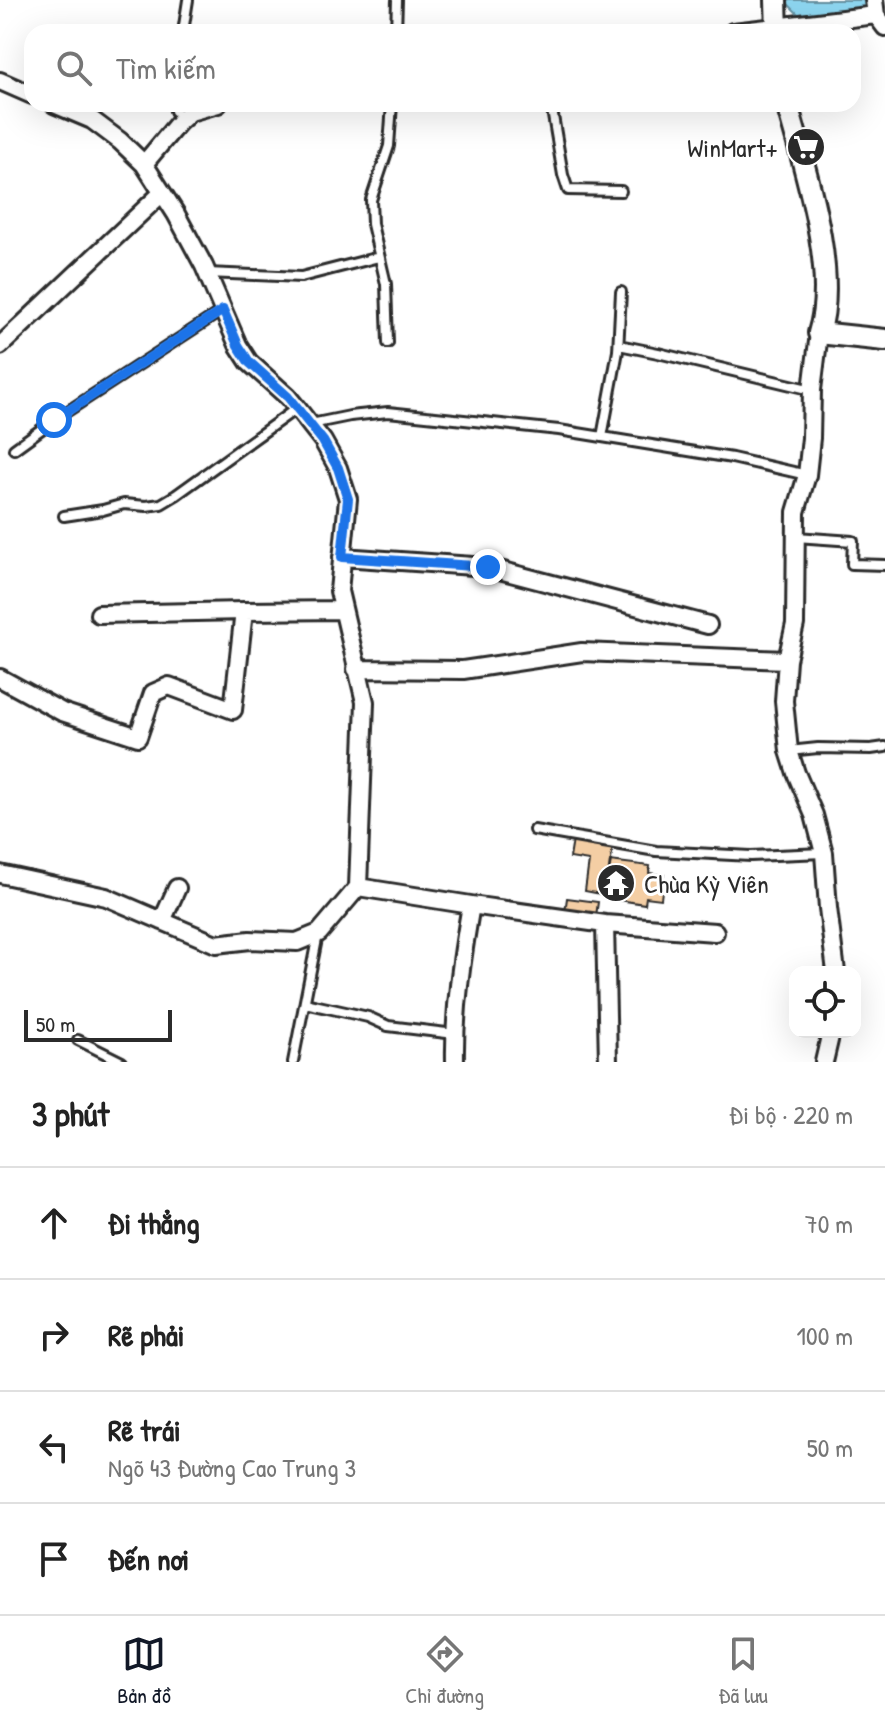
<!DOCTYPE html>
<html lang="vi">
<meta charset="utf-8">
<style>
body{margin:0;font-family:"Patrick Hand",sans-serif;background:#f6f6f6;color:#222}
.controls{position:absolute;right:24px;bottom:24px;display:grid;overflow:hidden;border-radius:16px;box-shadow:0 8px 32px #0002}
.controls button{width:72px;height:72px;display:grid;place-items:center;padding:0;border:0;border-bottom:2px solid #e0e0e0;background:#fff;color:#222;font:40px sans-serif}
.scale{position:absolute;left:24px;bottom:20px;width:148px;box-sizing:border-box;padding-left:8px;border:4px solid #2b2b2b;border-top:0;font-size:22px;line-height:28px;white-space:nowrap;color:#2b2b2b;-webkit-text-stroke:6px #fff;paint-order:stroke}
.stop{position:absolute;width:24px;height:24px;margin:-18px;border:6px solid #1a73e8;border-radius:50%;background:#fff}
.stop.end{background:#1a73e8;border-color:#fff;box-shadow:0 2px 8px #0008}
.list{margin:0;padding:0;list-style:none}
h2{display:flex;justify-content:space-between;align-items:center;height:104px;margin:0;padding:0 32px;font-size:34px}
h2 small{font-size:26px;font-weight:400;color:#767676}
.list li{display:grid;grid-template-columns:52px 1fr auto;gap:24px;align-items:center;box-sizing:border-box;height:112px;padding:0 32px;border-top:2px solid #e0e0e0}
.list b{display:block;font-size:30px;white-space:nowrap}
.list p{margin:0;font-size:26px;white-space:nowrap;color:#767676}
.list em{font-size:26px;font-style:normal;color:#767676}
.icon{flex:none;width:44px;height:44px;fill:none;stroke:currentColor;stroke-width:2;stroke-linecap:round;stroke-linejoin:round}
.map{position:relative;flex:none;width:885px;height:1062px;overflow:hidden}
.search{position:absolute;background:#fff;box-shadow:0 8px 32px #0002;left:24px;right:24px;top:24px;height:88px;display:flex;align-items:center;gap:20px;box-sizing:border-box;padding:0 28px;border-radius:24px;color:#767676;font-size:30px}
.sheet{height:552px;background:#fff}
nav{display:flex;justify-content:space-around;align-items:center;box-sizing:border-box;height:112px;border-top:2px solid #e0e0e0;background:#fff;font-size:22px;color:#767676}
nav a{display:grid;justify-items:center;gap:4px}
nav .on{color:#111827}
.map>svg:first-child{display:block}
</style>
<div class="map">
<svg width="885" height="1062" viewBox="0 0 885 1062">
<rect width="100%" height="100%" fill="#fff"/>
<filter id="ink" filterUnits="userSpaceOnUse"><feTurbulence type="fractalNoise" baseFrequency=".0125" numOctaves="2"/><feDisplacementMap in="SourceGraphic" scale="16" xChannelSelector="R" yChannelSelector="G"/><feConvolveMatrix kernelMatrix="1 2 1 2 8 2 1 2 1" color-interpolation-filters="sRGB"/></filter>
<g filter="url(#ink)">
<path fill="#8cd4ee" stroke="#6590a0" stroke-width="2" d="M 788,0 L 868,0 L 869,3 L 863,12 L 798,14 L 788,4 Z"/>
<path fill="#f4cea4" stroke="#2b2b2b" stroke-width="2" d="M 573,840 L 613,846 L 606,895 L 585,891 L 589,861 L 570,858 Z
M 610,861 L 650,866 L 649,873 L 664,875 L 661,899 L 646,897 L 645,904 L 605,898 Z
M 567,898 L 598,902 L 596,916 L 565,912 Z"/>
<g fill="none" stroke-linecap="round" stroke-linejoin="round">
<defs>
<path id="service" d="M 183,32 L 188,0
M 396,32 L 397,0
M 174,104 L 175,111 L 184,117
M 551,104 L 563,175 L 568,190 L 621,191
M 207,273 L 301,277 L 379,257
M 388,343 L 386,284 L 372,224 L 371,200 L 389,146 L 392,104
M 619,345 L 658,353 L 812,390
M 311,424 L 350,416 L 388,412 L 559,430 L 732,458 L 807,475
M 602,437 L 618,351 L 621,292
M 14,449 L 54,420 L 223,310
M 64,516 L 103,510 L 124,504 L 146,506 L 161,504 L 176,495 L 297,408
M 796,537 L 853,541 L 852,564 L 885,565
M 789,751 L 818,748 L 871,749 L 885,747
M 534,830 L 656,851 L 751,856 L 823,853
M 305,1003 L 368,1017 L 388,1026 L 455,1034
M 78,1040 L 122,1062
M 293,1062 L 318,934"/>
<path id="minor" d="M 874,0 L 876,15 L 885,27
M 733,32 L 876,15
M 0,81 L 32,95
M 144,164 L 179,122 L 190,112 L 218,104
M 819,333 L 812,390 L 811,438 L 807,475 L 796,512 L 795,624 L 787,660 L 784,701 L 789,751 L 796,773 L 814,815 L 824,853 L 828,908 L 836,972
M 0,346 L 162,193
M 342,557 L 488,567 L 708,625
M 99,614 L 244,611
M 356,669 L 463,670 L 582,652 L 787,660
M 0,678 L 62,712 L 138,737 L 153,693 L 169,686 L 233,710 L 244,611 L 343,610
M 0,874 L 106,897 L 216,944 L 250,940 L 297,942 L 319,933 L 358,887 L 365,702 L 339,591 L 348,499 L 338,468 L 323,441 L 297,408 L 288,397 L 249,362 L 238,345 L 204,266 L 176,214 L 144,164 L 120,141 L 92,120 L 54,104
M 358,887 L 471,905 L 605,924 L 715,932
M 162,921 L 177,888
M 605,924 L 608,1062
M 455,1062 C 454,1009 462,957 471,905
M 824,1062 L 831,1032"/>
<path id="tertiary" d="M 776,0 L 777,32
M 787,104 C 804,167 839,271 819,333 L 885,340"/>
</defs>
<use href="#service" stroke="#2b2b2b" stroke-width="14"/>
<use href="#minor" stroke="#2b2b2b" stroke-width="22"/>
<use href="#tertiary" stroke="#2b2b2b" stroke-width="26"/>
<use href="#service" stroke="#fff" stroke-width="8"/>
<use href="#minor" stroke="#fff" stroke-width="16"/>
<use href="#tertiary" stroke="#fff" stroke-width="20"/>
</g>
</g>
<g fill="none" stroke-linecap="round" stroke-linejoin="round" filter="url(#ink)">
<path stroke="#1a73e8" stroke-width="10" d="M 54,420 L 223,310 L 238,345 L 249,362 L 288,397 L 323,441 L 338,468 L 348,499 L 342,557 L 488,567"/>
</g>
<defs>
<symbol id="supermarket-disc" viewBox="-11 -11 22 22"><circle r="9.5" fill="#2b2b2b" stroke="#fff"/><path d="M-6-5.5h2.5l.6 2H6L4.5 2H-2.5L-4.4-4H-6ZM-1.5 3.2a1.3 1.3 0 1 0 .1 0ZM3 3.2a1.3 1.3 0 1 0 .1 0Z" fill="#fff"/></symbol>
<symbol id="temple-disc" viewBox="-11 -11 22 22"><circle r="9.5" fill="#2b2b2b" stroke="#fff"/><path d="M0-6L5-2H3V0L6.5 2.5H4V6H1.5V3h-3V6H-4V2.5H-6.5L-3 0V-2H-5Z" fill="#fff"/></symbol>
</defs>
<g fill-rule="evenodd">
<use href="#supermarket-disc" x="784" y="125" width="44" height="44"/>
<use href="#temple-disc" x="594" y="861" width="44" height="44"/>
</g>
<g text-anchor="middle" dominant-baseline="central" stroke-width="6" stroke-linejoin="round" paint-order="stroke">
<g font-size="26" fill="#2b2b2b" stroke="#fff" text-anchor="end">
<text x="778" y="147">WinMart+</text>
<text x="644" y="883" text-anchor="start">Chùa Kỳ Viên</text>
</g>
</g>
</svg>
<div class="controls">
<button><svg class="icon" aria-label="locate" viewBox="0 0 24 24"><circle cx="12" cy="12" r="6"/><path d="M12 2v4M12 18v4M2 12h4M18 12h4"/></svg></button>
</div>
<div class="scale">50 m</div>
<div class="stop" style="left:54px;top:420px"></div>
<div class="stop end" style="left:488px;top:567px"></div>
<div class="search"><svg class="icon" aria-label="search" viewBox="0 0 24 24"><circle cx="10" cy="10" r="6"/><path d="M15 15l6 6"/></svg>Tìm kiếm</div>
</div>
<section class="sheet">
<h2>3 phút<small>Đi bộ · 220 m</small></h2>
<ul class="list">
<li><svg class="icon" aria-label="ahead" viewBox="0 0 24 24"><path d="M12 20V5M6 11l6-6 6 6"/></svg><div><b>Đi thẳng</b></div><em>70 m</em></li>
<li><svg class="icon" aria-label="right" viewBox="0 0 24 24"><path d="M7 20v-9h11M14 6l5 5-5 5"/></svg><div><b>Rẽ phải</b></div><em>100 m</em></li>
<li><svg class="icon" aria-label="left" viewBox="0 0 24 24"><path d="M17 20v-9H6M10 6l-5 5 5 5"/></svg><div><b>Rẽ trái</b><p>Ngõ 43 Đường Cao Trung 3</p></div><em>50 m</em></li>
<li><svg class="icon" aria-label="arrive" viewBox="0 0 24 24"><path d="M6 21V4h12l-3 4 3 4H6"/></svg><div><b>Đến nơi</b></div></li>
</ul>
</section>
<nav>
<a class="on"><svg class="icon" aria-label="map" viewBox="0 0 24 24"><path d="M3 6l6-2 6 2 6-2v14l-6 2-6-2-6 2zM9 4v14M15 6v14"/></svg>Bản đồ</a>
<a><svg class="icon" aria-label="directions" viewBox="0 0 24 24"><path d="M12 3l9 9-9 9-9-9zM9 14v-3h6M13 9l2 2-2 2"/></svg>Chỉ đường</a>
<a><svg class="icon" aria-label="saved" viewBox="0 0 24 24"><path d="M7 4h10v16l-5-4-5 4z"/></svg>Đã lưu</a>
</nav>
